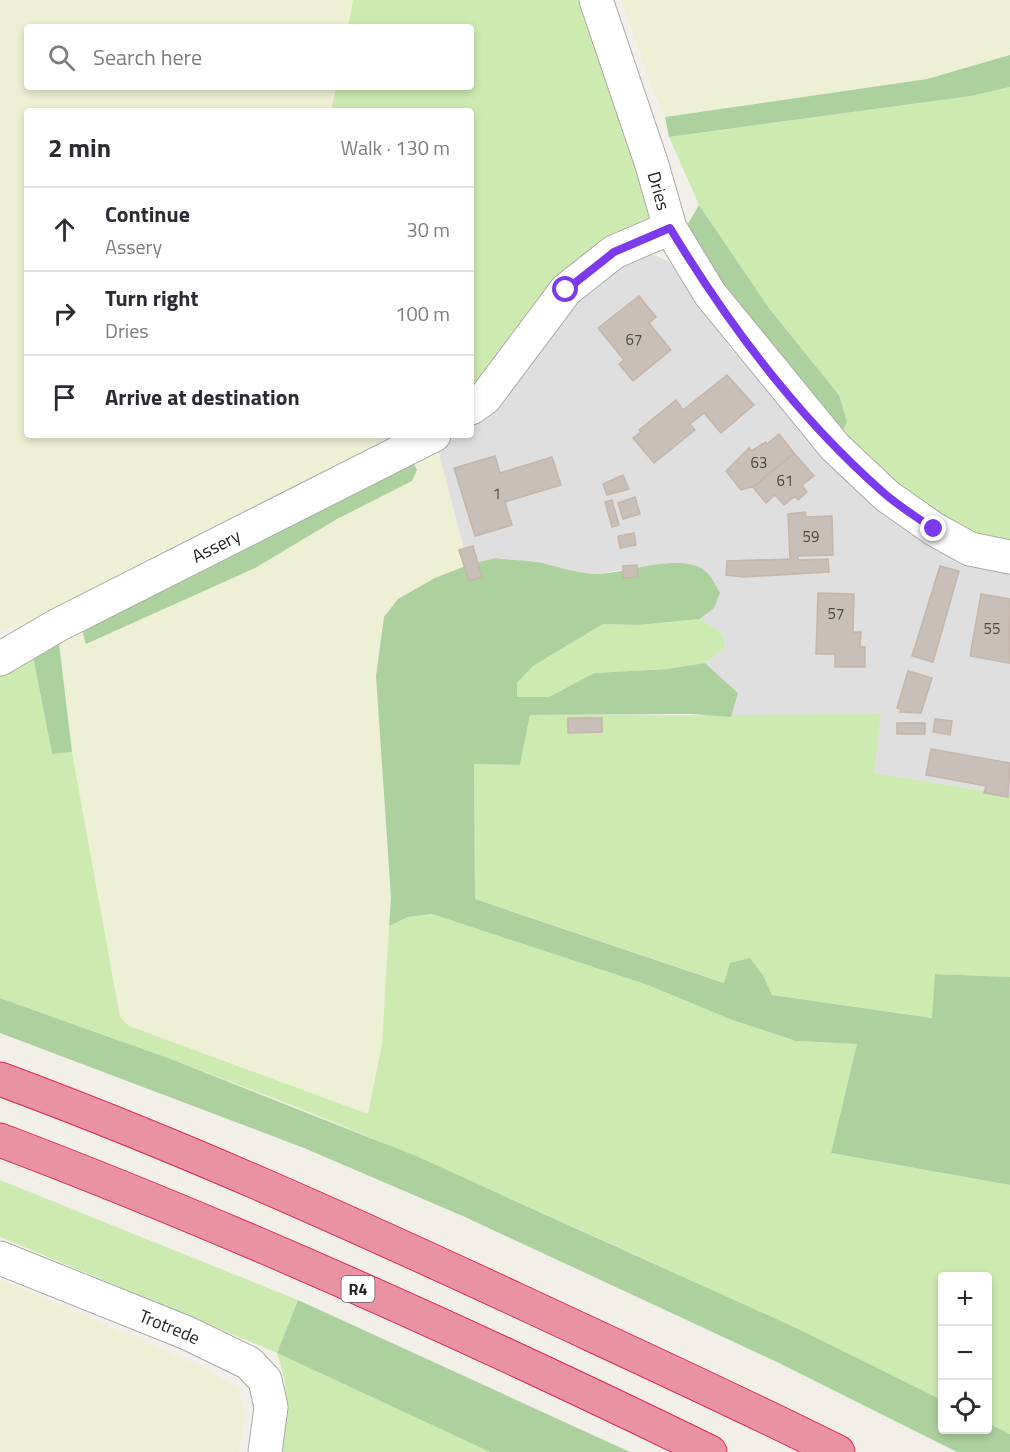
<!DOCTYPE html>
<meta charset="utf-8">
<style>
body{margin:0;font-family:"Titillium Web",sans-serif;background:#f2f2f3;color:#2b2b33}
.controls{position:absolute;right:18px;bottom:18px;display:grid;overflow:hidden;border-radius:6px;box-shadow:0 3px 9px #0003}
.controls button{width:54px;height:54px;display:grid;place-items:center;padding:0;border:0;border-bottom:2px solid #e1e1e2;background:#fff;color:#2b2b33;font:30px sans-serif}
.stop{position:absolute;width:18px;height:18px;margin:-14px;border:4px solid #7c3aed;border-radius:50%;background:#fff}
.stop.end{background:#7c3aed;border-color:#fff;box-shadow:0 2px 6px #0008}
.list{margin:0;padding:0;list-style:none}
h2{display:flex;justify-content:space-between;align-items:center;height:78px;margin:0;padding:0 24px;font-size:26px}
h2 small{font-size:20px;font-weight:400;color:#7c7c81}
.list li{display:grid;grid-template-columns:39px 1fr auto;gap:18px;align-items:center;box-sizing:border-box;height:84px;padding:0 24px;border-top:2px solid #e1e1e2}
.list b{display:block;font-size:22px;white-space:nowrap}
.list p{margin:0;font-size:20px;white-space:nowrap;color:#7c7c81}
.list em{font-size:20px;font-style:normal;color:#7c7c81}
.icon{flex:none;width:33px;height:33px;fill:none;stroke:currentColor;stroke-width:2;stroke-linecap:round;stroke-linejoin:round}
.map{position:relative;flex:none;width:1010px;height:1452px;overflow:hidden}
.search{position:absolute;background:#fff;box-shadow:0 3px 9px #0003;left:24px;top:24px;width:450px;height:66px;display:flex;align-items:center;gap:15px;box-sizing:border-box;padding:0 21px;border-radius:6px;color:#7c7c81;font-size:22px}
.panel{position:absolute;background:#fff;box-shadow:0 3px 9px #0003;left:24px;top:108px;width:450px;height:330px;border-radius:6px}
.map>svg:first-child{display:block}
</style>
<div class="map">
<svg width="1010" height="1452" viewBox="0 0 1010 1452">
<rect width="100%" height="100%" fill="#f2efe9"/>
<path fill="#e0dfdf" d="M 654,255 L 668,261 L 688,282 L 730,348 L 847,473 L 1010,569 L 1010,795 L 873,773 L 881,713 L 731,717 L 738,693 L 705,663 L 726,646 L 720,631 L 700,619 L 714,608 L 701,568 L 682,565 L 632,568 L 597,574 L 569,571 L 537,562 L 495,558 L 468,565 L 438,450 L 459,435 L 471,435 L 471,427 L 479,422 L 565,312 L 592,283 L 639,256 Z"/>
<path fill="#eef0d5" d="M 0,0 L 353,0 L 348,27 L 27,27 L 27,87 L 336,87 L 331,111 L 27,111 L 27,435 L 380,435 L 385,446 L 43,620 L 0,630 Z
M 622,0 L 1010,0 L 1010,55 L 927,79 L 665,117 L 652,88 Z
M 438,450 L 468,565 L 435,578 L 376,676 L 391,898 L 382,1044 L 368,1115 L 129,1026 L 120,1017 L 72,752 L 58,635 L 80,623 L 86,643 L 412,481 L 412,460 Z
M 0,1279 L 200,1366 L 238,1388 L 245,1413 L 239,1452 L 0,1452 Z"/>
<path fill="#cdebb0" d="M 353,0 L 584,0 L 651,217 L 471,396 L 471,111 L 331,111 L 336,87 L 471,87 L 471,27 L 348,27 Z
M 1010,87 L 1010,540 C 989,536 966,534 947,523 C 904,498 866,458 829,425 L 839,395 L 769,308 L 699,205 L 669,137 L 971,96 Z
M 700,619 L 720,631 L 726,646 L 705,663 L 667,669 L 594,673 L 549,697 L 517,697 L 517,683 L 533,666 L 603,624 L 638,625 Z
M 32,651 L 52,754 L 72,752 L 120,1017 L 129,1026 L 368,1114 L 382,1044 L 389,926 L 408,917 L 432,914 L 648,985 L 732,1020 L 796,1041 L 858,1044 L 831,1153 L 1010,1185 L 1010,1434 L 988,1423 L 988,1276 L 942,1276 L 942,1400 C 752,1307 557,1217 362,1134 C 243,1084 121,1041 0,998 L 0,668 Z
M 881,713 L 874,773 L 1010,795 L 1010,977 L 935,974 L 933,1018 L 772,995 L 764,977 L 725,983 L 475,899 L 474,764 L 520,765 L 530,715 C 647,715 764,716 881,713 Z
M 0,1180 L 298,1300 L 277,1353 L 490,1452 L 281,1452 C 290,1413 289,1391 277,1353 L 0,1237 Z"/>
<path fill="#add19e" d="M 1010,55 L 1010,87 L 971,96 L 669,137 L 665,117 L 927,79 Z
M 699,205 L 769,308 L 839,395 L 847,422 L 842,432 L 746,322 L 685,229 Z
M 412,460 L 417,470 L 412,481 L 337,519 L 255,568 L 86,644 L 80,623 Z
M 495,558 C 509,560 523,560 537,562 C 556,566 575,573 595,574 C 625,574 673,554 701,568 C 710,573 715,584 720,593 L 714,608 L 700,619 L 638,625 L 603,624 L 533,666 L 517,683 L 517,697 L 549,697 L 594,673 L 667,669 L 705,663 L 738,693 L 731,717 L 691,714 L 530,715 L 520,765 L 474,764 L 475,899 L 724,983 L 730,963 L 750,958 L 764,977 L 772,995 L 932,1018 L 935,974 L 1010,977 L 1010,1185 L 831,1153 L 857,1044 L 796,1041 L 732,1020 L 648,985 L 432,914 L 408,917 L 389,926 L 391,898 L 376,676 L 384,617 L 398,599 L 435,578 L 468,565 Z
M 58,635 L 72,752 L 52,754 L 32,651 Z
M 0,998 L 168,1058 L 416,1156 L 796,1328 L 942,1400 L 942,1430 L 988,1430 L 988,1423 L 1010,1434 L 1010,1452 L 957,1452 L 777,1362 L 465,1217 L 304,1148 L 0,1033 Z
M 298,1300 L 630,1452 L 490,1452 L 277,1353 Z"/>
<path fill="#c7bfb8" stroke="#c4b6ab" stroke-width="1.5" d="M 639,296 L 656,317 L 649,323 L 671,350 L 633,381 L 619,364 L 624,360 L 598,328 Z
M 727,375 L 754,405 L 721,433 L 704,413 L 690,424 L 695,430 L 654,463 L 633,438 L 641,432 L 639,430 L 676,400 L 683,410 Z
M 779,434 L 794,453 L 755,486 L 741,490 L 726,471 L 749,448 L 751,451 L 766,442 L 767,444 Z
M 794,453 L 814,476 L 802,485 L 807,492 L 798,500 L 795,496 L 784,505 L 775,495 L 766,503 L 753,487 Z
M 495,456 L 500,473 L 552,457 L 561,485 L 505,502 L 512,525 L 475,536 L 454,468 Z
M 623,475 L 629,489 L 607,495 L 603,484 Z
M 635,497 L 640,514 L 623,519 L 618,503 Z
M 612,500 L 619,525 L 612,527 L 605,502 Z
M 805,512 L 806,517 L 832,516 L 833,555 L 798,556 L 798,560 L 828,559 L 829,572 L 743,577 L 726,575 L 727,561 L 790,559 L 788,514 Z
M 634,533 L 636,545 L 620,548 L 618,536 Z
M 473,546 L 482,577 L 469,581 L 459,550 Z
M 637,565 L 638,577 L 623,578 L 623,566 Z
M 940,566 L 959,571 L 933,662 L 912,656 Z
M 818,593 L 854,594 L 853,632 L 861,632 L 860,647 L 865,647 L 865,667 L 835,667 L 835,654 L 816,654 Z
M 981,594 L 1010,599 L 1009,663 L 970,656 Z
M 908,671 L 932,678 L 921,713 L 900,712 L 901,709 L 897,708 Z
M 568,718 L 602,718 L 602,732 L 568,733 Z
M 935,719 L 952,721 L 950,735 L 933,732 Z
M 897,723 L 925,723 L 925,734 L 897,734 Z
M 931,749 L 1010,763 L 1008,797 L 984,793 L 986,786 L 926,775 Z"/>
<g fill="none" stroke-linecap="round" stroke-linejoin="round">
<defs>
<g id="minor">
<path id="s1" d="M 596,0 L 652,165 L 670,228 L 710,294 L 835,447 L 887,496 L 934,529 L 970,549 L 1010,557"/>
<path d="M 471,408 L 485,398 L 566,290 L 614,252 L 670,228"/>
<path id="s2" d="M 0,659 L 58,625 L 434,435"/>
<path id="s3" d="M 0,1258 L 187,1333 L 249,1363 L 265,1380 L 271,1407 L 265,1452"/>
</g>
<path id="highway" d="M 0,1079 C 176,1144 347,1221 517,1300 C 624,1350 732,1399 838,1452
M 0,1140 C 241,1231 478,1339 710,1452"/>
</defs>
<use href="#minor" stroke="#a9a9a9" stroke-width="35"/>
<use href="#highway" stroke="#dc2a67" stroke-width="35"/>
<use href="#minor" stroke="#fff" stroke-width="33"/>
<use href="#highway" stroke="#e892a2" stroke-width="33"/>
</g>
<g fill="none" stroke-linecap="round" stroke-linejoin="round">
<path stroke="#7c3aed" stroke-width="8" d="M 566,290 L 614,252 L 670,228 C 728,324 800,420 885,494 C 900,507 918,518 934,529"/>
</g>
<g text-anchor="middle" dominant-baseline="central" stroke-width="5" stroke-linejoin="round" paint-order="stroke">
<g font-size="15" fill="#4b4948">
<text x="634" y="339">67</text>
<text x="759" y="462">63</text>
<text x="785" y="480">61</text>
<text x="497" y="493">1</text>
<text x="811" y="536">59</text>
<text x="836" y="613">57</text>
<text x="992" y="628">55</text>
</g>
<rect fill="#fff" stroke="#646464" stroke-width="1.5" x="341.5" y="1276" width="33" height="26" rx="4.5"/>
<g font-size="16" font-weight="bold" fill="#222">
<text x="358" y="1289">R4</text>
</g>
<g font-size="18" fill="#222" stroke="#fff">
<text stroke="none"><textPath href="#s1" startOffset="201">Dries</textPath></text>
<text stroke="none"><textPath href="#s2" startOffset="244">Assery</textPath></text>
<text stroke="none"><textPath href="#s3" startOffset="183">Trotrede</textPath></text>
</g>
</g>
</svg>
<div class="controls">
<button>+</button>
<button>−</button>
<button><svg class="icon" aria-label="locate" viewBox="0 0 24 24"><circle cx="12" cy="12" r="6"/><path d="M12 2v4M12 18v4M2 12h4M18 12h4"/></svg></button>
</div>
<div class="stop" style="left:566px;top:290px"></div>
<div class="stop end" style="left:934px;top:529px"></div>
<div class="search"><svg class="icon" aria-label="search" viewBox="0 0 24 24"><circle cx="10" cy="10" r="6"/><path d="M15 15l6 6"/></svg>Search here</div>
<section class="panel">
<h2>2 min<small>Walk · 130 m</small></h2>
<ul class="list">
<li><svg class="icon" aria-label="ahead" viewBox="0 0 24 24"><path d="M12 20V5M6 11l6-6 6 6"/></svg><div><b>Continue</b><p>Assery</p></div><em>30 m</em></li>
<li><svg class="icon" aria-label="right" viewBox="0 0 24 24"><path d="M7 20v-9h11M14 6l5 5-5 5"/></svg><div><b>Turn right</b><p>Dries</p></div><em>100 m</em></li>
<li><svg class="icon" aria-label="arrive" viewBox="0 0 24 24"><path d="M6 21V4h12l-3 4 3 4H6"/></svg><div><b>Arrive at destination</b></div></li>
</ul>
</section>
</div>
